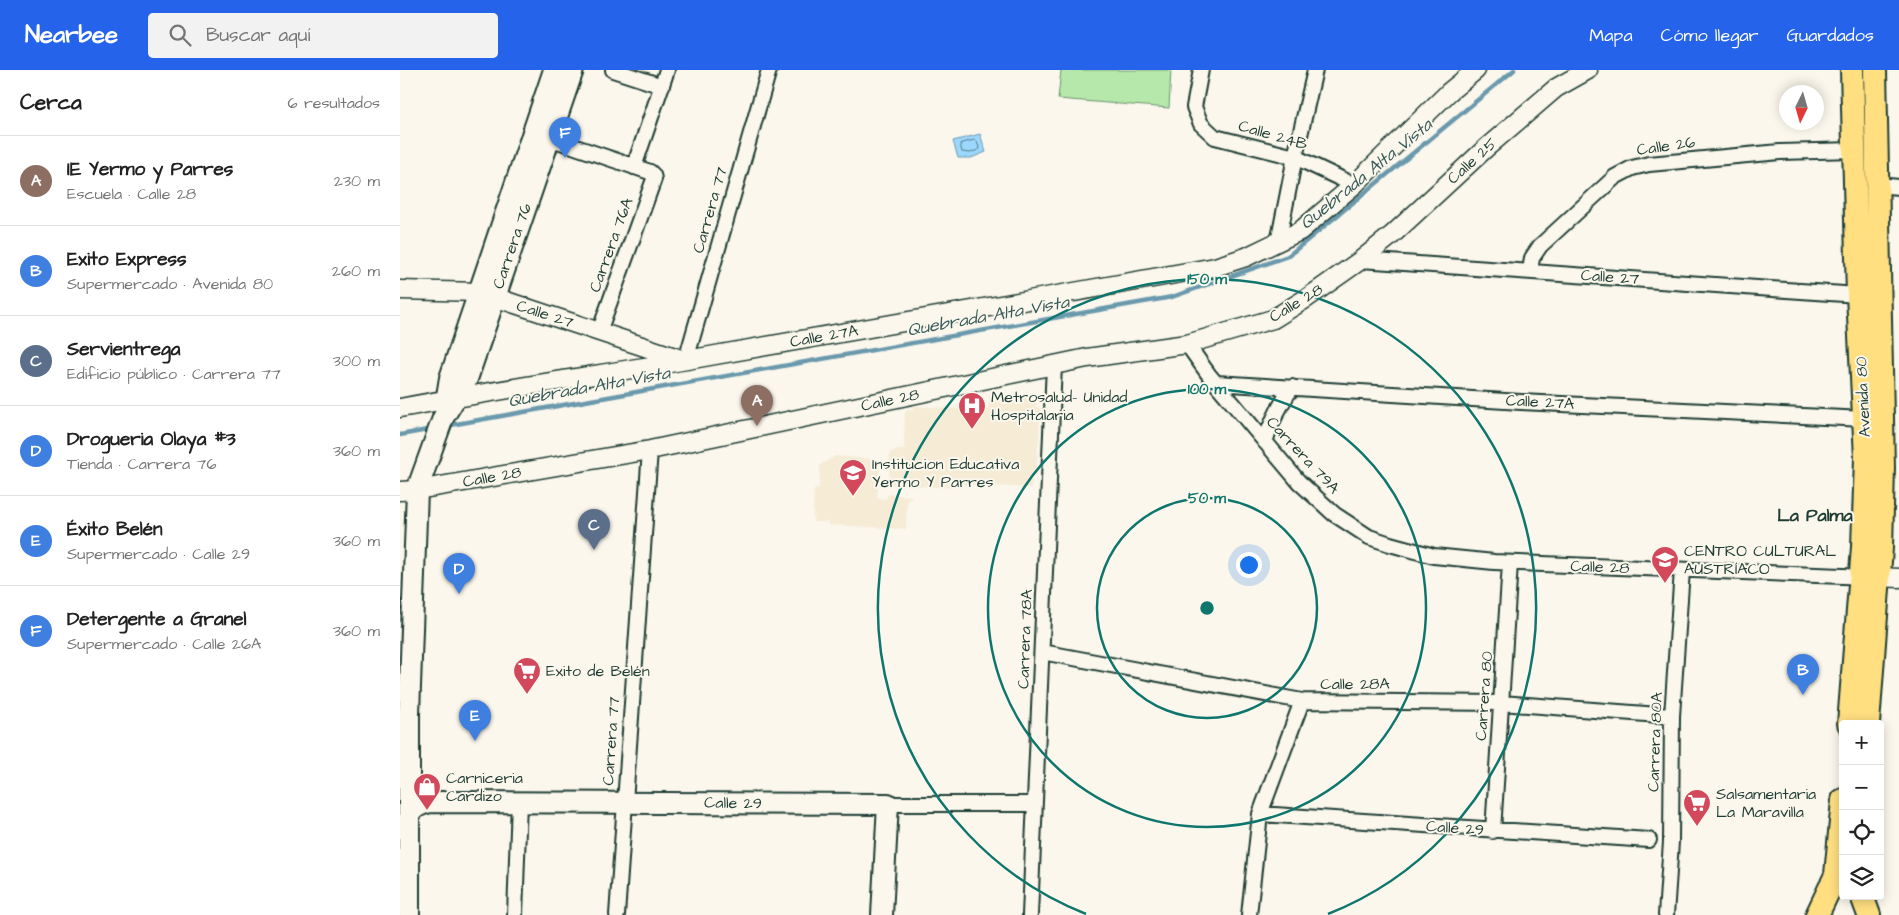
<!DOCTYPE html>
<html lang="es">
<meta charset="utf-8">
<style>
body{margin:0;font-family:"Architects Daughter",sans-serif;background:#f2f2f2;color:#222}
.controls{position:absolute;right:15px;bottom:15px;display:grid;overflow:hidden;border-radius:5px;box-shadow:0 2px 12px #0003}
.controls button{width:45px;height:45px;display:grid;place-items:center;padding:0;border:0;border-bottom:1px solid #e0e0e0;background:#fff;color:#222;font:25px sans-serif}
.compass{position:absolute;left:1379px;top:15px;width:45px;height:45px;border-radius:50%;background:#fff;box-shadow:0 2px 12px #0003;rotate:185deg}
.you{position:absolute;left:848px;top:494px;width:18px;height:18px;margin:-12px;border:4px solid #fff;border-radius:50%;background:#1a73e8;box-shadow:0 0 0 8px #1a73e833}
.badge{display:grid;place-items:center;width:32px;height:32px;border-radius:50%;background:#2563eb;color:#fff;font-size:16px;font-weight:700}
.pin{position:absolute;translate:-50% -41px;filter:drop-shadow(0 1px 2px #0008)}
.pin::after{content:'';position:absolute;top:26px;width:18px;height:15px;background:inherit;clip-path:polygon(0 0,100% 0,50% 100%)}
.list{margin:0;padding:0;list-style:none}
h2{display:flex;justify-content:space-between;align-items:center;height:65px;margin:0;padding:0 20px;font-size:21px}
h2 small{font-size:16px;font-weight:400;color:#767676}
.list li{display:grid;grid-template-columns:32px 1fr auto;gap:15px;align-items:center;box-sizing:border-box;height:90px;padding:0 20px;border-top:1px solid #e0e0e0}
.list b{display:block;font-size:19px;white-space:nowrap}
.list p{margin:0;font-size:16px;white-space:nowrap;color:#767676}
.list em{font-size:16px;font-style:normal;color:#767676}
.icon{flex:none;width:28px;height:28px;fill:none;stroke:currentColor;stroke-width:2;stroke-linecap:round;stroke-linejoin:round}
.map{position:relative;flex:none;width:1499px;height:845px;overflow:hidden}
header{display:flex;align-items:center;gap:30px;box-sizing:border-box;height:70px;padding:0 25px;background:#2563eb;color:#fff}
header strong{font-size:24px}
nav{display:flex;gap:28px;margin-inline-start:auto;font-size:18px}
.search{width:350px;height:45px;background:#f2f2f2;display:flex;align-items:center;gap:12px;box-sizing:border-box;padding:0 18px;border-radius:5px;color:#767676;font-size:19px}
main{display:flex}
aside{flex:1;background:#fff}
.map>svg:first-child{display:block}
</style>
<header>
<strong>Nearbee</strong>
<div class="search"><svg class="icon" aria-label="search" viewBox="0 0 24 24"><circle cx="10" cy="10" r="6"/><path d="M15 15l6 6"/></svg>Buscar aquí</div>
<nav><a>Mapa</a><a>Cómo llegar</a><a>Guardados</a></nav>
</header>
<main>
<aside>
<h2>Cerca<small>6 resultados</small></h2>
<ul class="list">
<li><span class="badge" style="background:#8d6e63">A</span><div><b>IE Yermo y Parres</b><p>Escuela · Calle 28</p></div><em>230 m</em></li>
<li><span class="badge" style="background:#3f7fe0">B</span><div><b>Exito Express</b><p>Supermercado · Avenida 80</p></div><em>260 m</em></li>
<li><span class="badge" style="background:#5c6f8a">C</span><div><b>Servientrega</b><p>Edificio público · Carrera 77</p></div><em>300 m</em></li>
<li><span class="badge" style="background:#3f7fe0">D</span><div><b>Drogueria Olaya #3</b><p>Tienda · Carrera 76</p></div><em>360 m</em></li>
<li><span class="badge" style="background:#3f7fe0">E</span><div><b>Éxito Belén</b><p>Supermercado · Calle 29</p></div><em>360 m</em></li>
<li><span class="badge" style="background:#3f7fe0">F</span><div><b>Detergente a Granel</b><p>Supermercado · Calle 26A</p></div><em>360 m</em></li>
</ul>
</aside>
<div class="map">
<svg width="1499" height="845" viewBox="0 0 1499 845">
<rect width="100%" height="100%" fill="#fbf7ec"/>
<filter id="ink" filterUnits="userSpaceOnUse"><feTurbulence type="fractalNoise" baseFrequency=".02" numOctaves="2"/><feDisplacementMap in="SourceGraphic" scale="10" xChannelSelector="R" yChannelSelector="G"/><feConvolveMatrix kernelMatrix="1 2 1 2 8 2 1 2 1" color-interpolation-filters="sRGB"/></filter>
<g filter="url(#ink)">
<path fill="#f6ebd5" d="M 590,323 L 636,326 L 636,337 L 641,338 L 636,405 L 632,405 L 631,418 L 556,414 L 554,418 L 489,414 L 490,382 L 504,379 L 505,340 L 513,340 L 513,336 L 588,340 Z
M 435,386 L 474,389 L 480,397 L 477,428 L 486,429 L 488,424 L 511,426 L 512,429 L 509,429 L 507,433 L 506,459 L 429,455 L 429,452 L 413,452 L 414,420 L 419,418 L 420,395 Z"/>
<path fill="#b5e8aa" stroke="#6a926f" d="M 661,0 L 771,0 L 769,38 L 658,29 Z"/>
<path fill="#9cd7fd" stroke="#6a99ad" d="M 580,64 L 586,82 L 571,88 L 558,88 L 553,71 Z"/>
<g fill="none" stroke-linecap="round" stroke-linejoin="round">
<path stroke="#517b84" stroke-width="1" d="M 576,70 L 579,77 L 578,80 L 570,83 L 562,82 L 560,74 Z"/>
<path stroke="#6a99ad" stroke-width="4.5" d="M 45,356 L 772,227 L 888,186 L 1114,0
M 0,365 L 33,359"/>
<defs>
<path id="minor" d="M 213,0 L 262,16
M 801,0 L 794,37 L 801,54 L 815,67 L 895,87 L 954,115
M 149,68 L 250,102 L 253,105 L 254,109 L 199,262
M 234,97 L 267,0
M 1477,115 L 1499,117
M 878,173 L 895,87 L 915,0
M 961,190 L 1458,225
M 1130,201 L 1132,188 L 1140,176 L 1215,107 L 1232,98 L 1249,94 L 1380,82 L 1454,80
M 787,274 L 809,305 L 899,412 L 934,444 L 969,467 L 990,474 L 1034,486 L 1094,492 L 1468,507
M 286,290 L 369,0
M 816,313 L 1121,332 L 1465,349
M 865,372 C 871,351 880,335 892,317
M 642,582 L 902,631 L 1101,633 L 1272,646
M 488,734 L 635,734
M 860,744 L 1249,770
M 1093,761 L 1110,493
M 115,845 L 119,731
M 217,845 L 250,380
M 630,845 L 654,295
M 849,845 L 860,744 L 902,631
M 1266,845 L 1271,772 L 1272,646 L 1282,500"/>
<path id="tertiary" d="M 0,220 L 79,222 L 281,289
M 0,338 C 95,320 191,306 287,290 C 463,260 639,228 815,197 L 846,187 L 900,161 L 954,115 L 1049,22 L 1076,0
M 0,421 L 17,420 L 250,380 L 687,288 L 787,274 L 873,249 L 907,228 L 961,190 L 992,165 L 1086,78 L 1156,18 L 1188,0
M 1479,507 L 1499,508"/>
<path id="secondary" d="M 45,338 L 50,308 L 154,0
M 9,749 C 10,738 21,734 31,732 L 488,734 L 482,845
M 9,845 L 9,644 L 17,420 L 43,348 L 67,309 L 173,0"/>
<path id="primary" d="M 1449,654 L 1463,477 L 1466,388 L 1458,225 L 1452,0
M 1468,654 L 1481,478 L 1483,398 L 1475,0
M 1462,826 L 1469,845
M 1417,845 L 1436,805 L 1443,730"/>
</defs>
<use href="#minor" stroke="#1f3d34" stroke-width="18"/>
<use href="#tertiary" stroke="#1f3d34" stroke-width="21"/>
<use href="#secondary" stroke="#1f3d34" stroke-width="24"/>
<use href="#primary" stroke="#1f3d34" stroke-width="26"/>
<use href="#minor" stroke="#fbf7ec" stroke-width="14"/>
<use href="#tertiary" stroke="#fbf7ec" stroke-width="18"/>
<use href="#secondary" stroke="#fbf7ec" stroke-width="20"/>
<use href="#primary" stroke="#ffdf80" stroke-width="22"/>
</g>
</g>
<g fill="none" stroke="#0f766e" stroke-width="2.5">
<circle cx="807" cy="538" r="110"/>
<circle cx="807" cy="538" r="219"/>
<path d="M686 844A329 329 0 1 1 928 844"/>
</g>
<defs>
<symbol id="hospital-pin" viewBox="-11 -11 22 30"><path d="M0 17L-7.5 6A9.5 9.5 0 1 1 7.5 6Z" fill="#d1495b" stroke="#fbf7ec"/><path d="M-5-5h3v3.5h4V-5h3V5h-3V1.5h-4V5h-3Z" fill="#fff"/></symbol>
<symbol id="school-pin" viewBox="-11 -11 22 30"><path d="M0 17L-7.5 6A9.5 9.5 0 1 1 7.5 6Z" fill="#d1495b" stroke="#fbf7ec"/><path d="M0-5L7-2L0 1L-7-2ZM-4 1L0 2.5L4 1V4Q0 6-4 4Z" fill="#fff"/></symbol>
<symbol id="supermarket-pin" viewBox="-11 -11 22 30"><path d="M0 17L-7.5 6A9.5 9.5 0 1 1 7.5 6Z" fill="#d1495b" stroke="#fbf7ec"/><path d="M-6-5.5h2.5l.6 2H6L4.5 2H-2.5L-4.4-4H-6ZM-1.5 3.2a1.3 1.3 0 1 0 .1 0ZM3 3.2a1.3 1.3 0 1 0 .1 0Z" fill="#fff"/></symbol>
<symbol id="shop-pin" viewBox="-11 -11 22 30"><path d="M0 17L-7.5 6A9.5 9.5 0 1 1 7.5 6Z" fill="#d1495b" stroke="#fbf7ec"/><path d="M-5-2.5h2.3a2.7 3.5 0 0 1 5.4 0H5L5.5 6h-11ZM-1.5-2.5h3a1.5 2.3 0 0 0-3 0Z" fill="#fff"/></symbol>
</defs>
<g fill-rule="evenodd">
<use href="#hospital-pin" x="556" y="320" width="32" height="43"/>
<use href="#school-pin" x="437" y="387" width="32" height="43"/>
<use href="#school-pin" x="1249" y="474" width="32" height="43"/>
<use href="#supermarket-pin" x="111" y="585" width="32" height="43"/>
<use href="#shop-pin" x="11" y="701" width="32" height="43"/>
<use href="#supermarket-pin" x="1281" y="717" width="32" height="43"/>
</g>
<g text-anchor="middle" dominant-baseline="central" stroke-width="4" stroke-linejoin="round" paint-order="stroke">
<g font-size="16" fill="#1f3d34" stroke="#fbf7ec">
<text transform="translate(873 65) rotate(16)">Calle 24B</text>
<text transform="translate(1266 76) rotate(-8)">Calle 26</text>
<text transform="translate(1072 91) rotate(-42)">Calle 25</text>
<text transform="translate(310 140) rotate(-74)">Carrera 77</text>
<text transform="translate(211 175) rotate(-70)">Carrera 76A</text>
<text transform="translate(112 176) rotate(-71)">Carrera 76</text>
<text transform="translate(1210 207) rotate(4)">Calle 27</text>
<text transform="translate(896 233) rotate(-31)">Calle 28</text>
<text transform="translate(145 244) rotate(18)">Calle 27</text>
<text transform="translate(424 266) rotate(-10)">Calle 27A</text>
<text transform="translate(1463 327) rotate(-93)">Avenida 80</text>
<text transform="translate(490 330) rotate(-12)">Calle 28</text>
<text transform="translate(1140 332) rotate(3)">Calle 27A</text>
<text transform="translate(903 385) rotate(47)">Carrera 79A</text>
<text transform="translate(92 407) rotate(-10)">Calle 28</text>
<text transform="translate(1200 497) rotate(2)">Calle 28</text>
<text transform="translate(625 569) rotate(-88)">Carrera 78A</text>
<text x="955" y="614">Calle 28A</text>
<text transform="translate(1084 626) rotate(-86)">Carrera 80</text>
<text transform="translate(211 671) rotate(-86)">Carrera 77</text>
<text transform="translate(1255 672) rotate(-88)">Carrera 80A</text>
<text transform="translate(333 733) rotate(1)">Calle 29</text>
<text transform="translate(1055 758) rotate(4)">Calle 29</text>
</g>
<g font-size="16" fill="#1f3d34" stroke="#fbf7ec" text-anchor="start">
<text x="591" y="327">Metrosalud- Unidad<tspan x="591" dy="18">Hospitalaria</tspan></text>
<text x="472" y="394">Institucion Educativa<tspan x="472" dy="18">Yermo Y Parres</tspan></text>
<text x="1284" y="481">CENTRO CULTURAL<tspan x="1284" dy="18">AUSTRÍACO</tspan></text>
<text x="146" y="601">Exito de Belén</text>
<text x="46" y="708">Carniceria<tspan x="46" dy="18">Cardizo</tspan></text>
<text x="1316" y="724">Salsamentaria<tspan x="1316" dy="18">La Maravilla</tspan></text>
</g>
<g font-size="18" font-style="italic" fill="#385c5c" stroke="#fbf7ec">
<text transform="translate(966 104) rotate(-39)">Quebrada Alta Vista</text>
<text transform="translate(588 246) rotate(-10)">Quebrada Alta Vista</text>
<text transform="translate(189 317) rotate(-10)">Quebrada Alta Vista</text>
</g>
<g font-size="18" font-weight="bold" fill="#1f3d34" stroke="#fbf7ec">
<text x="1415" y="445">La Palma</text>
</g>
</g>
<circle cx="807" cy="538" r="8" fill="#0f766e" stroke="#fbf7ec" stroke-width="2.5"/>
<g font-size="15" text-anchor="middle" font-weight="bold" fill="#0f766e" stroke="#fbf7ec" stroke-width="4" stroke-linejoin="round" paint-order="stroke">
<text x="807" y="214">150 m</text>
<text x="807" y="324">100 m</text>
<text x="807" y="433">50 m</text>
</g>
</svg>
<div class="controls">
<button>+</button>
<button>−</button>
<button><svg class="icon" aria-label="locate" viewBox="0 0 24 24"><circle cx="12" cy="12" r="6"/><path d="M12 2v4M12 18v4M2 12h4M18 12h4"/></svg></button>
<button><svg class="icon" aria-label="layers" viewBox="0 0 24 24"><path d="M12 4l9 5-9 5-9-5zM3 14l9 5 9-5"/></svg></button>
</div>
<svg class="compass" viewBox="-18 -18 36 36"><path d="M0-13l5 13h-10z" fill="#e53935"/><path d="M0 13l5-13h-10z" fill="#767676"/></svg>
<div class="you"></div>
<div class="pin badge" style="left:357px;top:356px;background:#8d6e63">A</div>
<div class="pin badge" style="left:1403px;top:625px;background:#3f7fe0">B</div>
<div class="pin badge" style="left:194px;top:480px;background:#5c6f8a">C</div>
<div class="pin badge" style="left:59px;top:524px;background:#3f7fe0">D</div>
<div class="pin badge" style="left:75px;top:671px;background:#3f7fe0">E</div>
<div class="pin badge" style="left:165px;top:88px;background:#3f7fe0">F</div>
</div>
</main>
